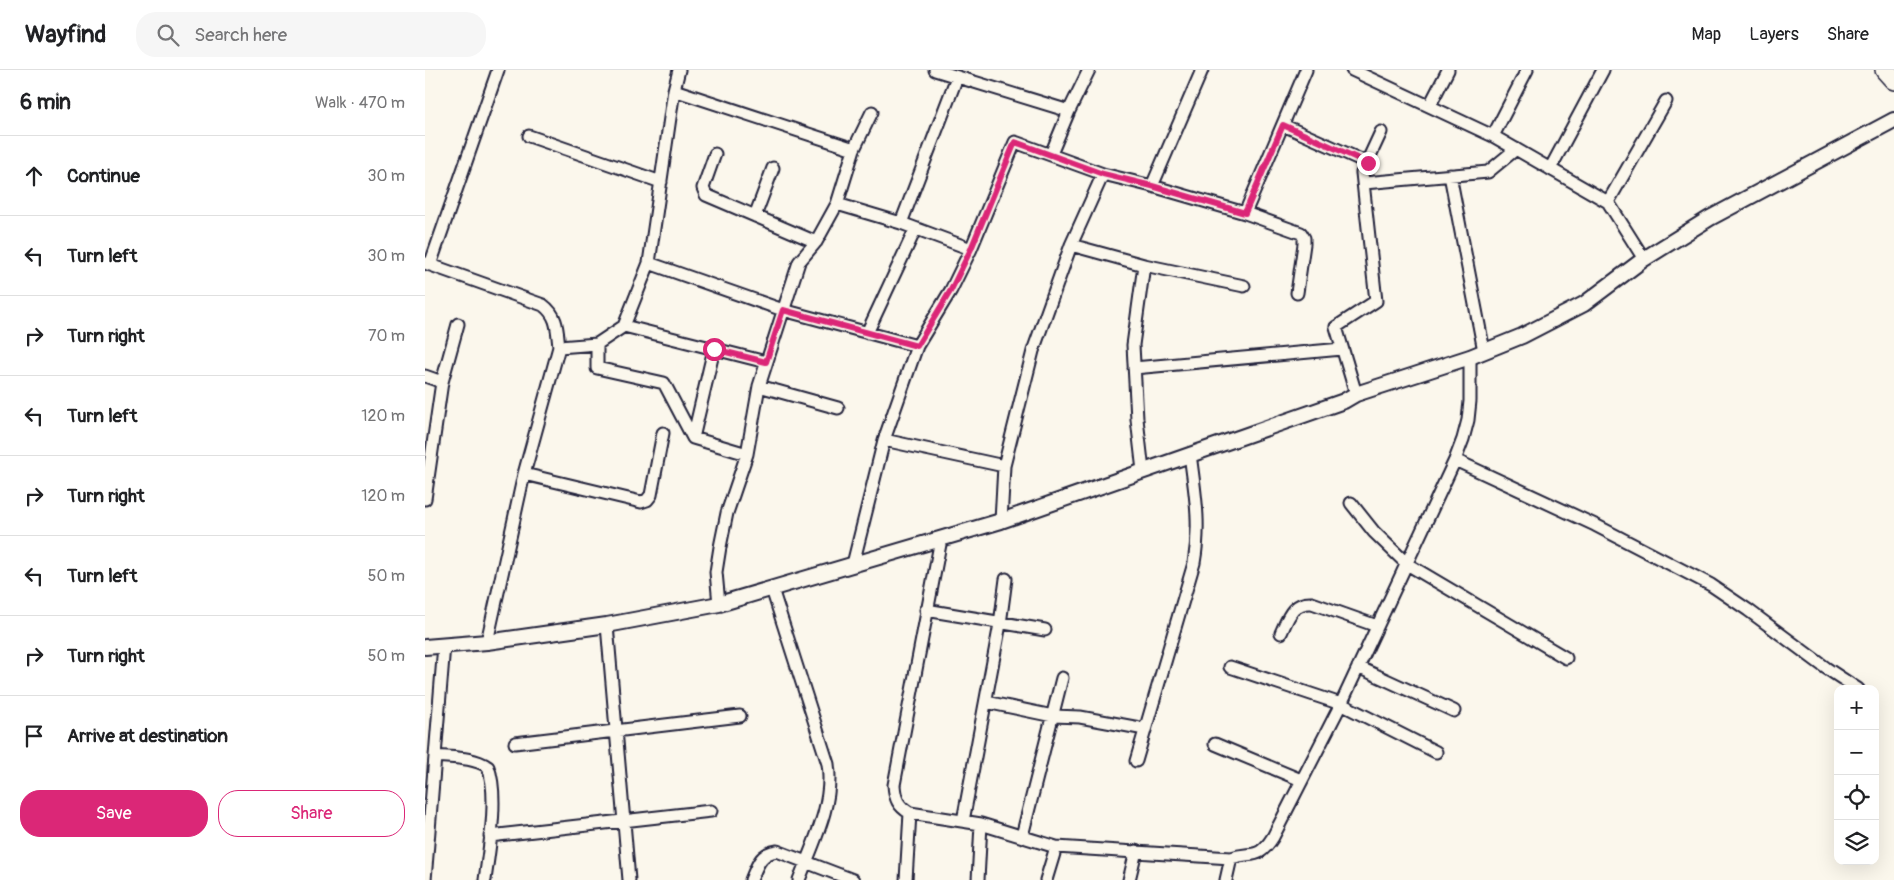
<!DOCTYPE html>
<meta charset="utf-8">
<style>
body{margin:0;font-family:Pangolin,sans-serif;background:#f6f6f6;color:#202124}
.controls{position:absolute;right:15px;bottom:15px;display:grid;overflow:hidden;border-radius:10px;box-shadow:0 5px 20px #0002}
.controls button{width:45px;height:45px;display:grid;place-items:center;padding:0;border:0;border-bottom:1px solid #e0e0e0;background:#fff;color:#202124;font:25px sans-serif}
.stop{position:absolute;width:15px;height:15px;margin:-11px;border:4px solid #db2777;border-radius:50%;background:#fff}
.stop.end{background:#db2777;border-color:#fff;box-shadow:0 1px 5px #0008}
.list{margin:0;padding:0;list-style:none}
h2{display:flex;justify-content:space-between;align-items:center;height:65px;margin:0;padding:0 20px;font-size:21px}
h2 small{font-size:16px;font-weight:400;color:#757577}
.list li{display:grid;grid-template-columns:32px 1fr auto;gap:15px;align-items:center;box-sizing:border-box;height:80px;padding:0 20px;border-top:1px solid #e0e0e0}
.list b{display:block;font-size:19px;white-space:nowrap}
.list em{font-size:16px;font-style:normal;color:#757577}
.actions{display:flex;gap:10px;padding:15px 20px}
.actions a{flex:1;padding:11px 0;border:1px solid #db2777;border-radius:20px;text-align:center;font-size:18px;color:#db2777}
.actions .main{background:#db2777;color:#fff}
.icon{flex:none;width:28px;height:28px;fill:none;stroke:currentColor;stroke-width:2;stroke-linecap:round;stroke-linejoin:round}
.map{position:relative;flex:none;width:1469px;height:810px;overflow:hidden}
header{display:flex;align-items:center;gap:30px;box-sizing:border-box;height:70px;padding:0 25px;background:#fff;border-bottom:1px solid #e0e0e0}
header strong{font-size:24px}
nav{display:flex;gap:28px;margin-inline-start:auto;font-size:18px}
.search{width:350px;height:45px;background:#f6f6f6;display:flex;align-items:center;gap:12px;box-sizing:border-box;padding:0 18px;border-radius:20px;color:#757577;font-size:19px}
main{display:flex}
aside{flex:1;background:#fff}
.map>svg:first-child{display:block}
</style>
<header>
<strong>Wayfind</strong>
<div class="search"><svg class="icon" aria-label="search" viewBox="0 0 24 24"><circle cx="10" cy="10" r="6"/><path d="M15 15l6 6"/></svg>Search here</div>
<nav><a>Map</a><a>Layers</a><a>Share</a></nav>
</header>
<main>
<aside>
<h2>6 min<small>Walk · 470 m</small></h2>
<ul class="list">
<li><svg class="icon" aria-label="ahead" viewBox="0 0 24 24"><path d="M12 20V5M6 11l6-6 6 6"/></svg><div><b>Continue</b></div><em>30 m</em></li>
<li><svg class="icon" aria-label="left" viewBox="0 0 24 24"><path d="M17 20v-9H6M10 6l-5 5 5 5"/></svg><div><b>Turn left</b></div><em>30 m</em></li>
<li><svg class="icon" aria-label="right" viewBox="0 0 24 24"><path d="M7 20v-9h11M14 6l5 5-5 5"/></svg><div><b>Turn right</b></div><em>70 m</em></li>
<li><svg class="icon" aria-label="left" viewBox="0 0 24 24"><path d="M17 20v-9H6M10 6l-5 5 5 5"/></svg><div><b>Turn left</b></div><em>120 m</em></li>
<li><svg class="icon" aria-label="right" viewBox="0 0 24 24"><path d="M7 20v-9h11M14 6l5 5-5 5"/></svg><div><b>Turn right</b></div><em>120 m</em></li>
<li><svg class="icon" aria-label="left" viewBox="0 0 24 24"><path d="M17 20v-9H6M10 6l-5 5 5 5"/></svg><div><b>Turn left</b></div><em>50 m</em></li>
<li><svg class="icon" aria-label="right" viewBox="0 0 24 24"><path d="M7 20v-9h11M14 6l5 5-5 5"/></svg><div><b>Turn right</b></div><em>50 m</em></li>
<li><svg class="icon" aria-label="arrive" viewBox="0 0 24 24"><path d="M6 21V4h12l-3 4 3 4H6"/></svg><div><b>Arrive at destination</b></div></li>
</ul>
<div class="actions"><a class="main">Save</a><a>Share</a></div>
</aside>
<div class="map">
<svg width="1469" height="810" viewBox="0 0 1469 810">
<rect width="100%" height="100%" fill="#fbf7ec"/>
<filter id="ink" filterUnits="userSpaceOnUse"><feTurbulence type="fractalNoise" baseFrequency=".02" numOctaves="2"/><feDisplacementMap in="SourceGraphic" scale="10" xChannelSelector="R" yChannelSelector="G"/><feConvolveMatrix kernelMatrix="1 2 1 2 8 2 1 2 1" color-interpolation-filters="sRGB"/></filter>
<g filter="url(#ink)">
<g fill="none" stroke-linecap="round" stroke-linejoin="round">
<defs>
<path id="minor" d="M 510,0 L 644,41
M 927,0 L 1068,66 L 1183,132 L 1219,189
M 249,20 L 429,79 L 412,134 L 476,153 L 546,179
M 1005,35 L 1023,0
M 858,55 L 943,93
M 104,66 L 236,112
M 1068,66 L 1102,0
M 429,79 L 447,42
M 290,84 L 278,118 L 281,125 L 391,172
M 626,84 L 644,41 L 664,0
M 1125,99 L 1178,0
M 1025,105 L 1059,281
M 939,113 L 1063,102 L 1091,79
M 727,116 L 777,0
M 1183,132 L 1241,31
M 820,143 L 881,0
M 330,146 L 348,98
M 476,153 L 532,7
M 646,175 L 719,195 L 819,216
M 0,193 L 118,235 C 133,246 132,260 134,277
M 224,193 L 358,240 L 492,276
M 5,195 L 73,0
M 199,256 L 341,292
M 442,263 L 490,160
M 172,274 L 172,298 L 239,313 L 268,368
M 289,279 L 268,368 L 322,384
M 709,298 L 917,279
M 0,306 L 17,312
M 334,316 L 413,338
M 931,324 L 911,257 L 951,231 L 937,103 L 956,62
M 459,370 L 579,396
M 1030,390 L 1170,455 L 1286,515 L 1323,540 L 1401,598 L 1433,619
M 718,401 L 712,349 L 708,275 L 719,195
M 99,404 L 216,432 L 222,430 L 226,425 L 238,363
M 0,429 L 17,312 L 33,254
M 926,433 L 949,462 L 982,494 L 1141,588
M 576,451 L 579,396 L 608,281 L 646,175 L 678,104
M 516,469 L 469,715 C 470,729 473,736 485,743 L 556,754 L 631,777 L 806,788
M 428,494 L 459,370 L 492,276 L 526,220 L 546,179 L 590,72 L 678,104 L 727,116 L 820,143 L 876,163 L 879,168 L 879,174 L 872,223
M 347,519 L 403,694 C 409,734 388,773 374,810
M 294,534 L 291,502 L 295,477 L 302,443 L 322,384 L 334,316 L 374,192 L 391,172 L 412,134
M 501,540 L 620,560
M 182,555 L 204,810
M 856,563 C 863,548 867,532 887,533 L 952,556
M 62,572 L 99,404 L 134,277 L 172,274 L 199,256 L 224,193 L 249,20 L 254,0
M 805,597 L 916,634 L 1011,682
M 933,597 L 1029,641
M 561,632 L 628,646 L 655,647 L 720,659
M 90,673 L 315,646
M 790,674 L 876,710
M 10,686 C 28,688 48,687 63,697 C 74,725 64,780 60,810
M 711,691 L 769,493 C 776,454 770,423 765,384
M 538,751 L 575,554 L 581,509
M 65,766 L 286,741
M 597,766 L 637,608
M 0,810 L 19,575
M 326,810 C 332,796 335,783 352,781 L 428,810
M 481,810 L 485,743
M 553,810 L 556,754
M 621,810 L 631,777
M 704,810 L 711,781
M 801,810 L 806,788 C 827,781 833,791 848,767 L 916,634 L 1030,390 L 1038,369 L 1043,350 L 1045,331 L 1045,287"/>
<path id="tertiary" d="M 0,577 L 62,572 L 182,555 L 294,534 L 576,451 L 919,331 L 931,324 L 1045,287 L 1097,266 L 1159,234 L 1219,189 L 1285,148 L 1469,50"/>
<path id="primary" d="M 1460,0 L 1469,10"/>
</defs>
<use href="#minor" stroke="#22223b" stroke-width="15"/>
<use href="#tertiary" stroke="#22223b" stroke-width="18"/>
<use href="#primary" stroke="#22223b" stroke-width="22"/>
<use href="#minor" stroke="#fbf7ec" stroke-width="11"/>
<use href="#tertiary" stroke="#fbf7ec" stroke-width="14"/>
<use href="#primary" stroke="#fbf7ec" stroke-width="19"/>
</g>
</g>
<g fill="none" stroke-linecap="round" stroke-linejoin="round" filter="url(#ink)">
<path stroke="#db2777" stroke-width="6" d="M 289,279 L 341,292 L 358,240 L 492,276 L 526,220 L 546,179 L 590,72 L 678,104 L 727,116 L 820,143 L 858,55 L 943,93"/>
</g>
</svg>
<div class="controls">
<button>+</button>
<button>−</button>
<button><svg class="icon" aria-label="locate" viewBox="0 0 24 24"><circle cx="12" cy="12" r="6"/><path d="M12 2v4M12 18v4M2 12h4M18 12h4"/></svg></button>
<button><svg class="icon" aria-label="layers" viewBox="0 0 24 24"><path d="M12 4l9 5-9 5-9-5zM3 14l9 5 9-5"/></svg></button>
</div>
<div class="stop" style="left:289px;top:279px"></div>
<div class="stop end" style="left:943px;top:93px"></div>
</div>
</main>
